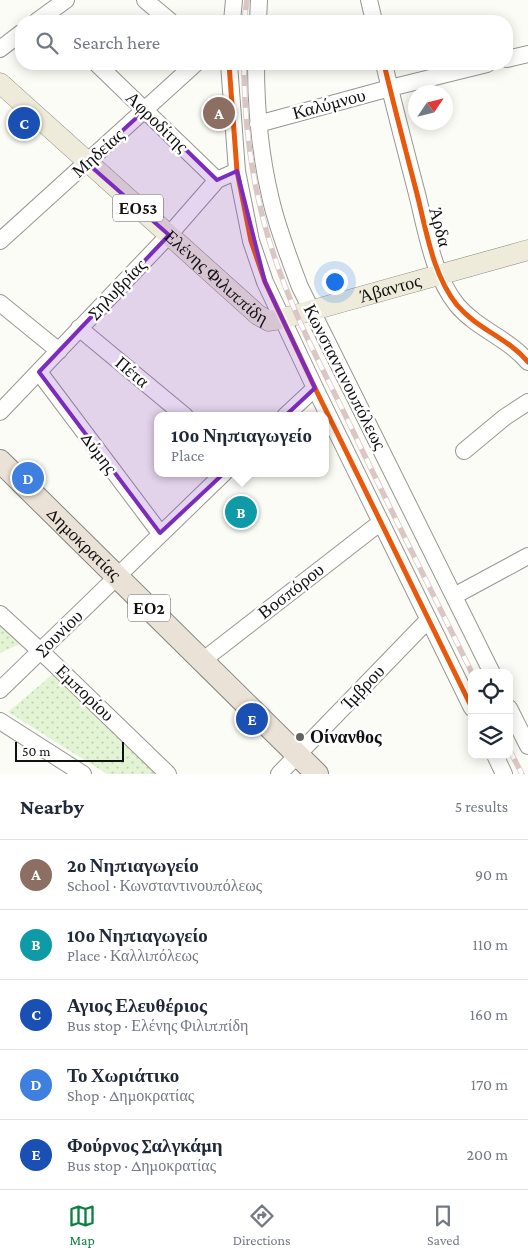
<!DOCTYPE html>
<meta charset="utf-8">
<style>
body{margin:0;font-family:"Crimson Pro",serif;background:#f6f6f7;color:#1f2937}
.controls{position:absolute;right:15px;bottom:15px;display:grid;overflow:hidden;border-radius:10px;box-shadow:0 2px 12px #0003}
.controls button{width:45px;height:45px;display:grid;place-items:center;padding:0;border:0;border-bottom:1px solid #e0e1e3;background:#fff;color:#1f2937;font:25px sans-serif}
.compass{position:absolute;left:408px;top:85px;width:45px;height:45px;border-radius:50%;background:#fff;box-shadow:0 2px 12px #0003;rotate:55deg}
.scale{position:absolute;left:15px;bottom:12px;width:109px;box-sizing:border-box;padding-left:5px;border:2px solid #101010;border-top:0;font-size:14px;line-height:18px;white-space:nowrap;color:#101010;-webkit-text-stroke:4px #fff;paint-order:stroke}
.you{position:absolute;left:334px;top:281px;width:18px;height:18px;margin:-12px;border:4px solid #fff;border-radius:50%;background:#1a73e8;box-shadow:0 0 0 8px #1a73e833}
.badge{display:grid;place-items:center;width:32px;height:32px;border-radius:50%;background:#0b8043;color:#fff;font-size:16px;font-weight:700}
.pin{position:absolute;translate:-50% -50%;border:2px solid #fff;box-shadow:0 1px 5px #0006}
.popup{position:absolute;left:154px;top:412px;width:175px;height:65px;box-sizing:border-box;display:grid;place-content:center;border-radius:10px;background:#fff;filter:drop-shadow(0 1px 4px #0005);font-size:16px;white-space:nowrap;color:#747a83}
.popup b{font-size:19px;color:#1f2937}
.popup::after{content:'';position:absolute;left:50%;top:100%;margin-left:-10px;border:10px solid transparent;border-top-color:#fff}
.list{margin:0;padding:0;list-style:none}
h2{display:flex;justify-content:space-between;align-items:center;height:65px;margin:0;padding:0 20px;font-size:21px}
h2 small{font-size:16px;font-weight:400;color:#747a83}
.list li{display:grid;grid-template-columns:32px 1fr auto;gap:15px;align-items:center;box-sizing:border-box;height:70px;padding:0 20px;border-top:1px solid #e0e1e3}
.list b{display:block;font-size:19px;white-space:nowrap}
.list p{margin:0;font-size:16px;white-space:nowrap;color:#747a83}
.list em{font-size:16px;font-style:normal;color:#747a83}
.icon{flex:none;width:28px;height:28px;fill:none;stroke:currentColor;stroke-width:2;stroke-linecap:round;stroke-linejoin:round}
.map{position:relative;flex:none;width:528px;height:774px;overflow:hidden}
.search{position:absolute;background:#fff;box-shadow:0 2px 12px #0003;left:15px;right:15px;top:15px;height:55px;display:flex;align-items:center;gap:12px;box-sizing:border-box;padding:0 18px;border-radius:20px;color:#747a83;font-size:19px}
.sheet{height:415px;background:#fff}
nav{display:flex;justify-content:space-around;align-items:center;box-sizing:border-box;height:70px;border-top:1px solid #e0e1e3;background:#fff;font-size:14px;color:#747a83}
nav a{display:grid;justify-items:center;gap:2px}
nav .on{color:#0b8043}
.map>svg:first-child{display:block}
</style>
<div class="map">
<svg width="528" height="774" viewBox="0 0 528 774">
<defs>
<pattern id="park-dots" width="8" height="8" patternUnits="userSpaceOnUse" patternTransform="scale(1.25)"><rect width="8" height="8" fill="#e3f4d4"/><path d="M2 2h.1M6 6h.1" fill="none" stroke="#c2d0b5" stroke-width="1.8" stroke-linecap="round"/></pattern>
</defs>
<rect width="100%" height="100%" fill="#fcfcf6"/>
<path fill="url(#park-dots)" d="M 0,622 L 22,642 L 20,644 L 0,653 Z
M 53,674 L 156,774 L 107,774 L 8,712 Z"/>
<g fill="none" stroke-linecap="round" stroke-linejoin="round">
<defs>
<path id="minor" d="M 145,0 L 170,21
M 369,0 L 374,21
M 37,21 L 66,0
M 232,21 L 234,0
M 258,21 L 259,0
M 0,49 L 21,33
M 507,59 L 528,54
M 97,64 L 217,180
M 229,64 L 237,171 L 251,241 L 265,282 L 315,388 L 472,708
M 256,64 C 256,110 260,155 271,200 C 278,230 289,258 300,287 L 492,673
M 384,64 C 394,106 405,148 416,190 C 426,228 432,274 457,305 C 477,329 508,338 528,362
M 258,124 L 390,88 L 487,64
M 0,241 L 195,64
M 0,303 L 59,351
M 79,328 L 185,416
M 39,372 L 160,533
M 0,412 L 169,235 L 217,180 L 237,171
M 285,416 L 315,388
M 464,451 L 505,417 L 528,402
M 454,596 L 528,556
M 0,614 L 49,659 L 168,774
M 202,661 L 381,522
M 0,690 L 224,473
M 509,708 L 528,746
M 0,721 L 83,774
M 495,755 L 504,774
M 279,774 L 428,620"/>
<g id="major">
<path id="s1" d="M 0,83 L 258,315 L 269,321 L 281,319 L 528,250"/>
</g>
<g id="highway">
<path id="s2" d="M 0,461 L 317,774"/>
</g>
</defs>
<use href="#minor" stroke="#969694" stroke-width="18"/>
<use href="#major" stroke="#848481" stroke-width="21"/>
<use href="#highway" stroke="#848481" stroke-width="24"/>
<use href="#minor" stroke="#fffffe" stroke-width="16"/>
<use href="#major" stroke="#eeebda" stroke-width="20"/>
<use href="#highway" stroke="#ebe2d7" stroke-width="22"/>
<defs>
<path id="rail" d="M 244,21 L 247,0
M 244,64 C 244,136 256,210 282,278 C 301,330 328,379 352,429 C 391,511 432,592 472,673
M 509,749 L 522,774"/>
</defs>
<use href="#rail" stroke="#dac6c4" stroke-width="5.5"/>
<use href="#rail" stroke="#fff" stroke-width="4" stroke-dasharray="11" stroke-linecap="butt"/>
<defs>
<path id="cycleway" d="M 229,64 L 237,171 L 251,241 L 265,282 L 315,388 L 472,708
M 384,64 C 394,106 405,148 416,190 C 426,228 432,274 457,305 C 477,329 508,338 528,362"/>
</defs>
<use href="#cycleway" stroke="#fff" stroke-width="8"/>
<use href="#cycleway" stroke="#e8590c" stroke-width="5"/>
</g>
<path fill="#7b2cbf" fill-opacity="0.2" stroke="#7b2cbf" stroke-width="4" stroke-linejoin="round" d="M 145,110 L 217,180 L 237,171 L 265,282 L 315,388 L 160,533 L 39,372 L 169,235 L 87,163 Z"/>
<circle fill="#636360" stroke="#fff" stroke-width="2" cx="300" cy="737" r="5"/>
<g text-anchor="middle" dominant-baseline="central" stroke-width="5" stroke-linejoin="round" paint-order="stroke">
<g fill="#fff" stroke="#585858" stroke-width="1">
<rect x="113" y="194.5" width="50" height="27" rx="4"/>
<rect x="128" y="594.5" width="42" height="27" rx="4"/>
</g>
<g font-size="16" font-weight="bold" fill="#101010">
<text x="138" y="208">ΕΟ53</text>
<text x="149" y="608">ΕΟ2</text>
</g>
<g font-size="18" fill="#101010" stroke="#fff">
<text transform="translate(329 104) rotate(-15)">Καλύμνου</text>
<text transform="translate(157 122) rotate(44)">Αφροδίτης</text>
<text transform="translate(98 153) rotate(-42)">Μηδείας</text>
<text transform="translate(440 227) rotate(75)">Άρδα</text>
<text stroke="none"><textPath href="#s1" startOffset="291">Ελένης Φιλιππίδη</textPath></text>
<text stroke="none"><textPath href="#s1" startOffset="485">Άβαντος</textPath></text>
<text transform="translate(117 289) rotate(-46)">Σηλυβρίας</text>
<text transform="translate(132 372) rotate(40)">Πέτα</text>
<text transform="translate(345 377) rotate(63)">Κωνσταντινουπόλεως</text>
<text transform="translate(99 453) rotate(53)">Δύμης</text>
<text stroke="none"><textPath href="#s2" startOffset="118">Δημοκρατίας</textPath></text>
<text transform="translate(291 591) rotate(-38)">Βοσπόρου</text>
<text transform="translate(59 633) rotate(-44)">Σουνίου</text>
<text transform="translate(363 687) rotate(-46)">Ίμβρου</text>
<text transform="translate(85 693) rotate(44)">Εμπορίου</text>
</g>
<g font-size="18" font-weight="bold" fill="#101010" stroke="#fff" text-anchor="start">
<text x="310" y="737">Οίνανθος</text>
</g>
</g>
</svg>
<div class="controls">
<button><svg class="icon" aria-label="locate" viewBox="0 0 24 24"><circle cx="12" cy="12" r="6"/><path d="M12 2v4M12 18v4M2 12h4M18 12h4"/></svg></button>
<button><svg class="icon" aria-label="layers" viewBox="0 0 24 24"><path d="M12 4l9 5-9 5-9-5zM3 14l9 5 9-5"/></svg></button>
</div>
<svg class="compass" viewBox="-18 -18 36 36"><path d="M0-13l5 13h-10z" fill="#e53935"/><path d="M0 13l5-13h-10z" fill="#747a83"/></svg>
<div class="scale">50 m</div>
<div class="you"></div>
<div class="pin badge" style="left:219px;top:113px;background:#8d6e63">A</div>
<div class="pin badge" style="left:241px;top:512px;background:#0f9aa8">B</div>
<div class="popup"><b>10ο Νηπιαγωγείο</b>Place</div>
<div class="pin badge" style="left:24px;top:123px;background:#1a4fb4">C</div>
<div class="pin badge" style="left:28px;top:478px;background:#3f7fe0">D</div>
<div class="pin badge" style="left:252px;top:719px;background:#1a4fb4">E</div>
<div class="search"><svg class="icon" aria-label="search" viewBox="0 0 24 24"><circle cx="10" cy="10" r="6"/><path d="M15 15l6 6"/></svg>Search here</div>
</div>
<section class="sheet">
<h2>Nearby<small>5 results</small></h2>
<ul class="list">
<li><span class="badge" style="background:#8d6e63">A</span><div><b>2ο Νηπιαγωγείο</b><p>School · Κωνσταντινουπόλεως</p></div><em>90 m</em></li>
<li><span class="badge" style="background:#0f9aa8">B</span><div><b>10ο Νηπιαγωγείο</b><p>Place · Καλλιπόλεως</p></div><em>110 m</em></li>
<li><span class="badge" style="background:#1a4fb4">C</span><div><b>Αγιος Ελευθέριος</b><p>Bus stop · Ελένης Φιλιππίδη</p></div><em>160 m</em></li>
<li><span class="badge" style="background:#3f7fe0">D</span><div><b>Το Χωριάτικο</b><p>Shop · Δημοκρατίας</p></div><em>170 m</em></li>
<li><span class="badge" style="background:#1a4fb4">E</span><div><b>Φούρνος Σαλγκάμη</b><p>Bus stop · Δημοκρατίας</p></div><em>200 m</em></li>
</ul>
</section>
<nav>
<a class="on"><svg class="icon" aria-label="map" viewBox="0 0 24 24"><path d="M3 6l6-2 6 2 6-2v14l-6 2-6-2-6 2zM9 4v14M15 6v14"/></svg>Map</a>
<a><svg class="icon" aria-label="directions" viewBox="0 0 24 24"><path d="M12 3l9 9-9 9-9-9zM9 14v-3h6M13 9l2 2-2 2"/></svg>Directions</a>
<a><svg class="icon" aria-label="saved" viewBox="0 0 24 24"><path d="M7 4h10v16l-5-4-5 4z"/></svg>Saved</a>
</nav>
